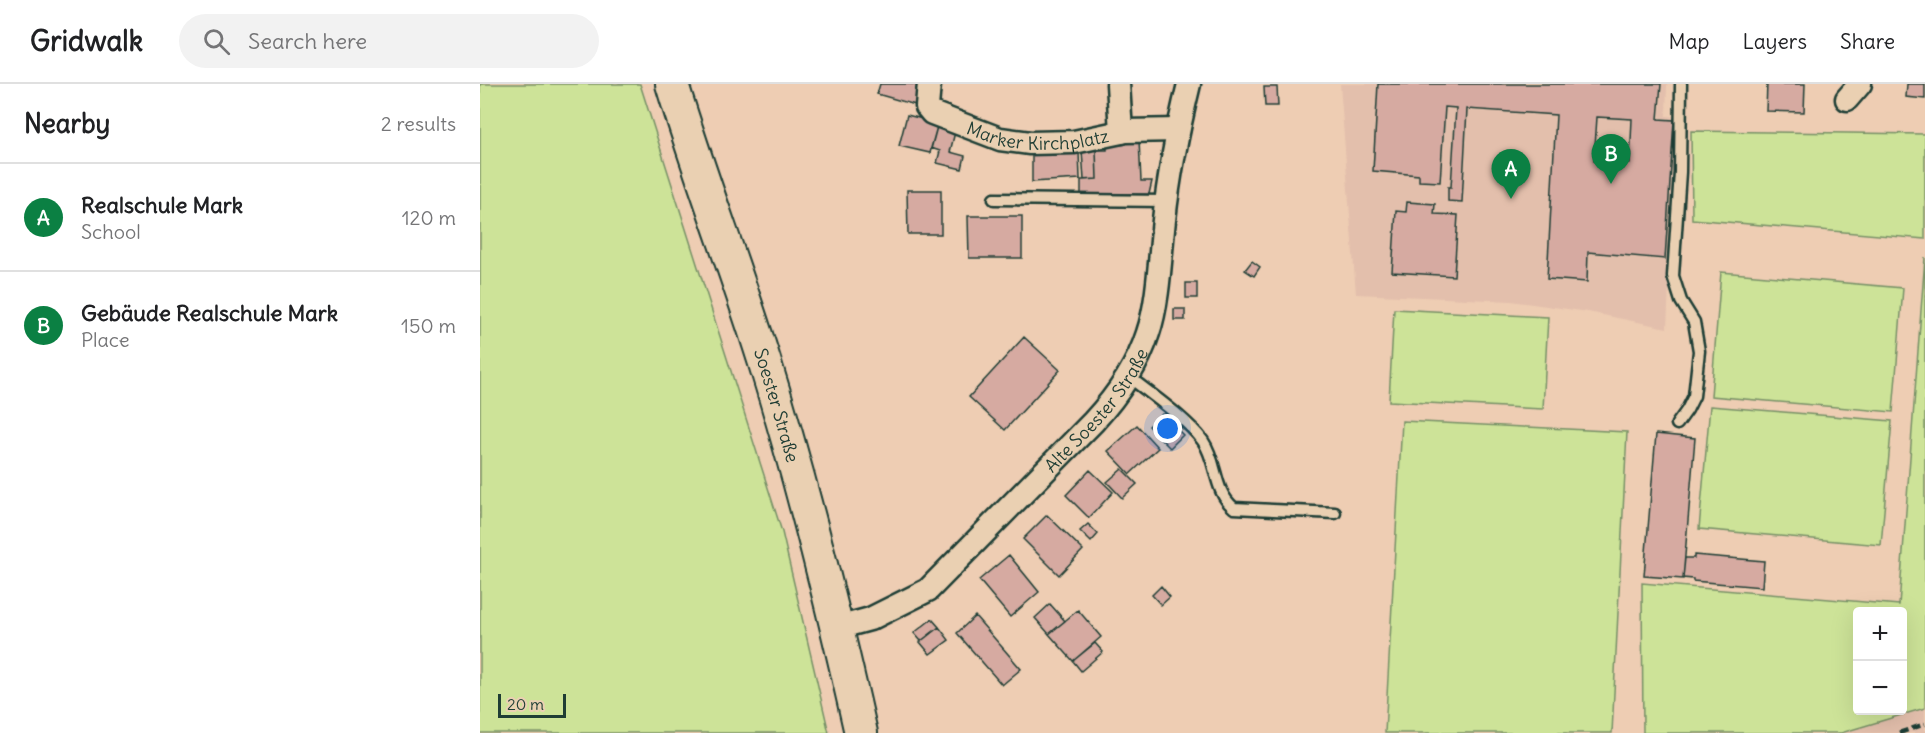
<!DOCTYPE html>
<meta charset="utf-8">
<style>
body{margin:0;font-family:Delius,sans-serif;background:#f2f2f2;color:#202124}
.controls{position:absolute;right:18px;bottom:18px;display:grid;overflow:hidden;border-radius:6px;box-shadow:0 6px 24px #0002}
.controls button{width:54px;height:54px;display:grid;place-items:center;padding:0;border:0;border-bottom:2px solid #e0e0e0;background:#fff;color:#202124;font:30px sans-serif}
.scale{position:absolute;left:18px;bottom:15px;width:68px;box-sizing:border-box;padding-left:6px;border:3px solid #1f3d34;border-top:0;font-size:16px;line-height:21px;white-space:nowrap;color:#1f3d34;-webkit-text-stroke:4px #ead0b2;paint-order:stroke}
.you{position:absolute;left:688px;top:345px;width:21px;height:21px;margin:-15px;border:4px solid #fff;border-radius:50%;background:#1a73e8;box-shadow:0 0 0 9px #1a73e833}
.badge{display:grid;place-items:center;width:39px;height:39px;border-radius:50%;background:#0b8043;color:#fff;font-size:20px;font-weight:700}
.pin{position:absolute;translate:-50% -50px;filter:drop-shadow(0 2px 3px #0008)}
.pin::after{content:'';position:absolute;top:32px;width:21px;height:18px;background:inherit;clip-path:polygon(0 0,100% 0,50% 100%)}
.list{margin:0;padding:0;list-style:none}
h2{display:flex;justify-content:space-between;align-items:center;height:78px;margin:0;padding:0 24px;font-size:26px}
h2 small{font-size:20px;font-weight:400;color:#757577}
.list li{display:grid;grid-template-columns:39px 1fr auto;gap:18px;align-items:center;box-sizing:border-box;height:108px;padding:0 24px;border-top:2px solid #e0e0e0}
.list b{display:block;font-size:22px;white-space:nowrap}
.list p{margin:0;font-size:20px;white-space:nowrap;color:#757577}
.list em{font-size:20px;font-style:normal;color:#757577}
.icon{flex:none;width:33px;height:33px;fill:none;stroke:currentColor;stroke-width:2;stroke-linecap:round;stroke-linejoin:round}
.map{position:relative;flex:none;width:1445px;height:649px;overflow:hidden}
header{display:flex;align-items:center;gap:36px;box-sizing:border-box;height:84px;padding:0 30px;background:#fff;border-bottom:2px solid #e0e0e0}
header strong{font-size:28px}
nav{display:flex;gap:33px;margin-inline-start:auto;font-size:21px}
.search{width:420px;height:54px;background:#f2f2f2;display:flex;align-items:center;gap:15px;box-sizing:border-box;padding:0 21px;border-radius:33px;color:#757577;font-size:22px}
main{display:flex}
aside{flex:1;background:#fff}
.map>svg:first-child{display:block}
</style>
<header>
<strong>Gridwalk</strong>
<div class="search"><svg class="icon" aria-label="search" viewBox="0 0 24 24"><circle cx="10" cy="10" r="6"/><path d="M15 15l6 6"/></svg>Search here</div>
<nav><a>Map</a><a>Layers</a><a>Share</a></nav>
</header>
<main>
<aside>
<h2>Nearby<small>2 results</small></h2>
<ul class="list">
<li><span class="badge">A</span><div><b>Realschule Mark</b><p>School</p></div><em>120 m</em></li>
<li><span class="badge">B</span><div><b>Gebäude Realschule Mark</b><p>Place</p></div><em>150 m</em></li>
</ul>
</aside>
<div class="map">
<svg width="1445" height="649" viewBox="0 0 1445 649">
<rect width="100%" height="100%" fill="#eecdb3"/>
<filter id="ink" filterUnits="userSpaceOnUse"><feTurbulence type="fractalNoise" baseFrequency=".0167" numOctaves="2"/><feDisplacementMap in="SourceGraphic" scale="12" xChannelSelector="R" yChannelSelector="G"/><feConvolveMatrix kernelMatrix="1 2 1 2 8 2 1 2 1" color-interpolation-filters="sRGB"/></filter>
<g filter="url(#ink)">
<path fill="#e3bfac" d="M 860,0 L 1187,0 L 1186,32 L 1197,33 L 1187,244 L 1108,228 L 1031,217 L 876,210 Z
M 1445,624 L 1445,649 L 1361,649 L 1364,647 Z"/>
<path fill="#cde398" stroke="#769066" stroke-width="1.5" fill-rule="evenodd" d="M 0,0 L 160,0 L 302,448 L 349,649 L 0,649 Z
M 1211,47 L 1445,50 L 1445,155 L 1212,135 Z
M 1445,173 L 1445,624 L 1361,649 L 1163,649 L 1162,499 L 1419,521 ZM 1378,528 L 1422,528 L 1422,626 L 1378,626 Z
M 1241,188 L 1423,204 L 1413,328 L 1231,312 Z
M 914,225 L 1068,233 L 1063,325 L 909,317 Z
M 1230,322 L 1412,337 L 1401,461 L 1219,445 Z
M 922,337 L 1147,348 L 1132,649 L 905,649 Z"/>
<path fill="#d6aaa1" stroke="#1f3d34" stroke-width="1.5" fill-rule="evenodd" d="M 400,0 L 445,0 L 439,22 L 397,10 Z
M 898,0 L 1181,0 L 1178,35 L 1194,36 L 1185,175 L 1108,168 L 1107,198 L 1067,195 L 1076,31 L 987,25 L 982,118 L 968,117 L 968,103 L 971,103 L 976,24 L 965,23 L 960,98 L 939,97 L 939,91 L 893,87 ZM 1117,33 L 1152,35 L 1150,79 L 1114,77 Z
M 1287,0 L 1325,0 L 1324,28 L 1286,27 Z
M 1427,0 L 1445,0 L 1445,15 L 1426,13 Z
M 784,3 L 797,3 L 798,22 L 785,22 Z
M 427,31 L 458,39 L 450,69 L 419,62 Z
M 458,39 L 476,44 L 470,68 L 485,72 L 482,85 L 457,79 L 460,67 L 451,64 Z
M 659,56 L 661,97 L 672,97 L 669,110 L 601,111 L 601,96 L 617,95 L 616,66 L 627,66 L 627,57 Z
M 602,66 L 616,66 L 617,95 L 604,96 Z
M 552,68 L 599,68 L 600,95 L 552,98 Z
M 427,106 L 461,106 L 461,150 L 428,150 Z
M 927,118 L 955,120 L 954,130 L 978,131 L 974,192 L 912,188 L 916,127 L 926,128 Z
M 488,132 L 542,132 L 542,174 L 489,174 Z
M 772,177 L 780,183 L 774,192 L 765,186 Z
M 706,199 L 717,199 L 717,214 L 706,214 Z
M 694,225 L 705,225 L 705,236 L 694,236 Z
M 544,253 L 580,286 L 525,346 L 489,313 Z
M 682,330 L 696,344 L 682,356 L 669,342 Z
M 657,341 L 678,364 L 650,390 L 628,367 Z
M 696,344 L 703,351 L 690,364 L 682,356 Z
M 1176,350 L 1215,354 L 1203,495 L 1164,492 Z
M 642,385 L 657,400 L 642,414 L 627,398 Z
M 610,386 L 633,408 L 609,434 L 586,411 Z
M 567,431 L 603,466 L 579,491 L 543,455 Z
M 608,440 L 618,450 L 611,458 L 600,447 Z
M 529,471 L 559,508 L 530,533 L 499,496 Z
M 1214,471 L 1284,477 L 1282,503 L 1213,497 L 1213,495 L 1203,494 L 1205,474 L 1214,474 Z
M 681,502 L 690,513 L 681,521 L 672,511 Z
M 570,520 L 585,537 L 569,550 L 555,534 Z
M 598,526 L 621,553 L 593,577 L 569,550 Z
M 495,532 L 541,585 L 522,601 L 477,549 Z
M 452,535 L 459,543 L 441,557 L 434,549 Z
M 459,543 L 469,556 L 450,570 L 440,558 Z
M 615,559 L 623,568 L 601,587 L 593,577 Z"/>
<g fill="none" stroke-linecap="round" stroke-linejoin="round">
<defs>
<path id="lane" d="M 514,115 L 686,117
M 649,293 C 671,310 708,336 723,357 C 738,379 733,407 754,424 L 855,429
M 1197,340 L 1207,326 L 1214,312 L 1219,267 L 1214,238 L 1201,217 L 1193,192 L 1200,88 L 1201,0"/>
<g id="street">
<path id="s1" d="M 449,0 L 447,23 L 452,29 L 520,55 L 550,59 L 594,58 L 646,47 L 698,46"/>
<path d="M 638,0 L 641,48"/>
<path d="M 1367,15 L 1380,0"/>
<path id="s2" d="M 357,544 L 390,535 L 448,506 L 613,338 C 637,312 657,284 668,249 C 679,217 680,170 684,136 C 689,90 698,45 709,0"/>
</g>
<g id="secondary">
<path id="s3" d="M 192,0 C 220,93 255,183 284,276 C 322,398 353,524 381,649"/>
</g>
</defs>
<use href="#lane" stroke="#1f3d34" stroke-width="15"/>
<use href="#street" stroke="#1f3d34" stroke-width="27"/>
<use href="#secondary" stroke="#1f3d34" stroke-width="36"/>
<use href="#lane" stroke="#ead0b2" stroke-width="10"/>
<use href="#street" stroke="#ead0b2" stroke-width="22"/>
<use href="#secondary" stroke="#ead0b2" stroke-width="32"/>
<path stroke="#1f3d34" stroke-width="4.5" stroke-dasharray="9 4.5" stroke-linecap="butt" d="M 1419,649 L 1445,640"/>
</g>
</g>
<g text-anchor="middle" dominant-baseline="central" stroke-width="5" stroke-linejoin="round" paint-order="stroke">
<g font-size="18" fill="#1f3d34" stroke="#ead0b2">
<text stroke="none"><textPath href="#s1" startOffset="141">Marker Kirchplatz</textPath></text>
<text stroke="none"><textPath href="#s3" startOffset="338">Soester Straße</textPath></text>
<text stroke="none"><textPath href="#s2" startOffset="346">Alte Soester Straße</textPath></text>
</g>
</g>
</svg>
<div class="controls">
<button>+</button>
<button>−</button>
</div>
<div class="scale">20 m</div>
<div class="you"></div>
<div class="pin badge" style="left:1031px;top:115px">A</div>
<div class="pin badge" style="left:1131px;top:100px">B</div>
</div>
</main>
